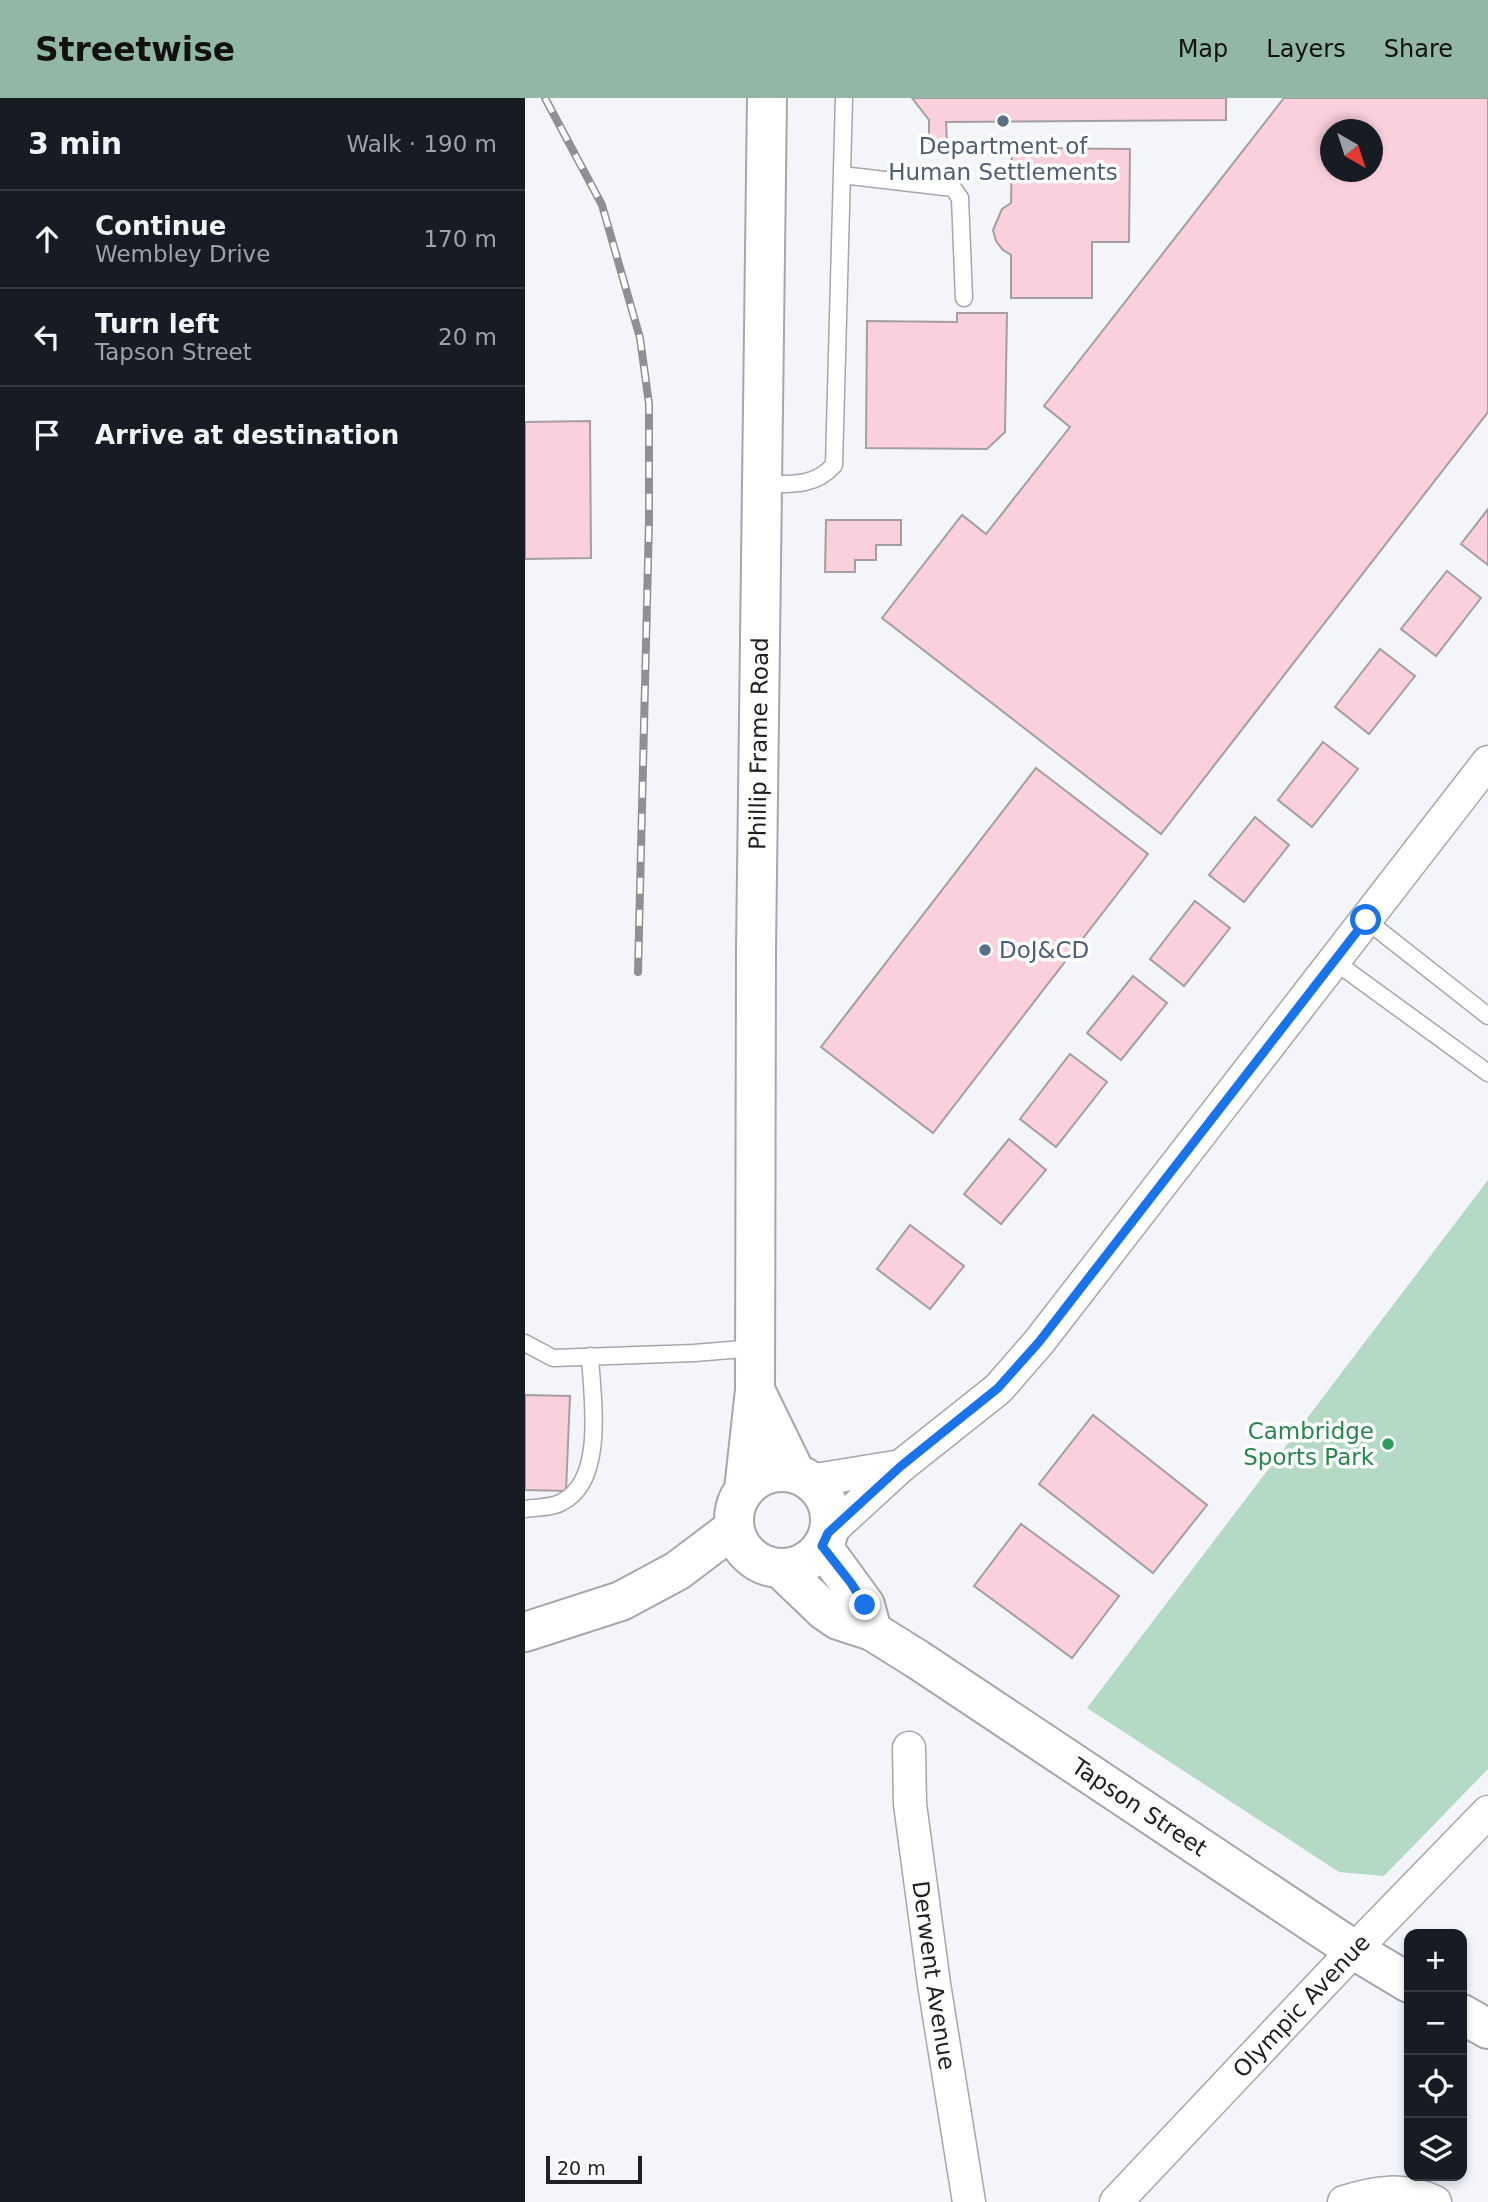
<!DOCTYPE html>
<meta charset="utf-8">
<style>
body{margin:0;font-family:"DejaVu Sans",sans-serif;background:#242831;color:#f1f3f6}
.controls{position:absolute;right:21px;bottom:21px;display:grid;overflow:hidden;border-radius:14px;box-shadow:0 4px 10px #0003}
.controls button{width:63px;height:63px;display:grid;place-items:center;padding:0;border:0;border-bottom:2px solid #363941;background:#171b24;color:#f1f3f6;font:35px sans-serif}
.compass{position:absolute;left:795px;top:21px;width:63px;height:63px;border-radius:50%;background:#171b24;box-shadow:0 4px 10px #0003;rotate:141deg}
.scale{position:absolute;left:21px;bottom:18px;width:96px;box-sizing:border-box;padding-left:7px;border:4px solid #212123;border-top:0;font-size:19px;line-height:24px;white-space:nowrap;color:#212123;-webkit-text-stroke:5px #fff;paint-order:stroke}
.stop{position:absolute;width:21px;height:21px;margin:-16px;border:5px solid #1a73e8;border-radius:50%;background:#fff}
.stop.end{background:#1a73e8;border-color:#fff;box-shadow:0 2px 7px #0008}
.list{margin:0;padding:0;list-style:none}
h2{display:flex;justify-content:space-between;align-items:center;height:91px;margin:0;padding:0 28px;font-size:30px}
h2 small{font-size:23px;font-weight:400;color:#9ea1a6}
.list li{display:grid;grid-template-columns:46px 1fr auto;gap:21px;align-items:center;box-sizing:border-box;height:98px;padding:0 28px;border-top:2px solid #363941}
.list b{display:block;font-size:26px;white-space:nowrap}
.list p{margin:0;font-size:23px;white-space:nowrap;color:#9ea1a6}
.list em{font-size:23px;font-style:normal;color:#9ea1a6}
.icon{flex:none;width:38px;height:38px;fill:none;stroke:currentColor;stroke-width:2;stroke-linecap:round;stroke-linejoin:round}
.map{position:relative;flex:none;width:963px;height:2104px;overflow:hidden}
header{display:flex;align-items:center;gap:42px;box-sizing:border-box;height:98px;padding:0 35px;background:#92b7a4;color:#111}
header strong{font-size:33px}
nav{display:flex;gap:38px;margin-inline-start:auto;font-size:24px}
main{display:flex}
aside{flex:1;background:#171b24}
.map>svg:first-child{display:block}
</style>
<header>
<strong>Streetwise</strong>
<nav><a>Map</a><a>Layers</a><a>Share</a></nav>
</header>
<main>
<aside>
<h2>3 min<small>Walk · 190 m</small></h2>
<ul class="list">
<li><svg class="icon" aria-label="ahead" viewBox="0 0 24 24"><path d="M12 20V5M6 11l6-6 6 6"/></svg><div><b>Continue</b><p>Wembley Drive</p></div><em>170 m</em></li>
<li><svg class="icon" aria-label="left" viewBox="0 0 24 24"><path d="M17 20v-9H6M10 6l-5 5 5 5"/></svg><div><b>Turn left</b><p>Tapson Street</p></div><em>20 m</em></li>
<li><svg class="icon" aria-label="arrive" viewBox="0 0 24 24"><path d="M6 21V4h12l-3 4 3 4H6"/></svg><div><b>Arrive at destination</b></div></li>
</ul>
</aside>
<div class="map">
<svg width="963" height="2104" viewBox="0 0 963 2104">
<rect width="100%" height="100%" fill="#f3f5fb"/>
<path fill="#b4d9c4" d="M 963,1082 L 963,1671 L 859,1778 L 814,1774 L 562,1610 Z"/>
<path fill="#fad0dc" stroke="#a59ea0" stroke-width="2" fill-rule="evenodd" d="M 387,0 L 701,0 L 701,22 L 421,24 L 422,45 L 404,45 L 404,22 Z
M 759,0 L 963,0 L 963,314 L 636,736 L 357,520 L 437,417 L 461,436 L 545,329 L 519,308 ZM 806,32 L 848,32 L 848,74 L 806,74 Z
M 487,50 L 605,51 L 604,144 L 567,144 L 567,200 L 486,200 L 486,157 L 478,152 L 471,143 L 468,132 L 477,111 L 486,105 Z
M 432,215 L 482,215 L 480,334 L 462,351 L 341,350 L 342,223 L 432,224 Z
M 65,323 L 66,460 L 0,461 L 0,324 Z
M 963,411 L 963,467 L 936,446 Z
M 301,422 L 376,422 L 376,447 L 351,447 L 351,462 L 330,462 L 330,474 L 300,474 Z
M 922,473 L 956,500 L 911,558 L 876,531 Z
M 855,551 L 890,578 L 844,636 L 810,609 Z
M 798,644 L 833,671 L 787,729 L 753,702 Z
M 511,670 L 623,756 L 408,1035 L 296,949 Z
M 730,719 L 764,747 L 719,804 L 684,777 Z
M 670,803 L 705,830 L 659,888 L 625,861 Z
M 608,878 L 642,905 L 596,962 L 562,935 Z
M 545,956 L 582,984 L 531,1049 L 495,1021 Z
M 484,1041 L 521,1072 L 476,1126 L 439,1096 Z
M 385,1127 L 439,1168 L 405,1211 L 352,1171 Z
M 0,1297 L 45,1298 L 41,1393 L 0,1392 Z
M 568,1317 L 682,1407 L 628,1475 L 514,1386 Z
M 496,1426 L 594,1498 L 547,1560 L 449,1488 Z"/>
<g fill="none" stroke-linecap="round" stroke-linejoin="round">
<defs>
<path id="service" d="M 317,77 L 428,90 L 435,100 L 439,200
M 237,386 C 265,386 290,389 309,367 L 319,0
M 841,822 L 963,918
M 809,863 L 963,975
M 0,1245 L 28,1260 L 169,1255 L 230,1250
M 0,1411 C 12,1409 27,1410 37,1404 C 81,1382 67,1299 65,1258"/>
<g id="minor">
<path d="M 284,1383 L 376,1368"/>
<path d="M 303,1435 L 376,1368 L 473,1291 L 514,1244 L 963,664"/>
<path id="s1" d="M 384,1650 L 385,1706 L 409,1886 L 444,2104"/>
<path id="s2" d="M 591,2104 L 829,1852 L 963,1714"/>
<path d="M 819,2104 C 850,2094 879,2089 910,2104"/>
</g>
<g id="tertiary">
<path d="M 230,1292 L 271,1376"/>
<circle cx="257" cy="1422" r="48"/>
<path id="s3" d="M 219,1392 L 230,1292 L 231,853 L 242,0"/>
<path d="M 297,1448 L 340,1507 L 347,1533"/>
<path id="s4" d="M 255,1470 L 300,1513 L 313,1522 L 347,1533 L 392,1561 L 829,1852 L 884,1885"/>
<path d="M 0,1534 L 96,1503 L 152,1473 L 209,1430"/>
<path d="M 937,1916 L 963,1931"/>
</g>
</defs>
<use href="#service" stroke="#a5a7ac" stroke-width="19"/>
<use href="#minor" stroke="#a5a7ac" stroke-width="35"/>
<use href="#tertiary" stroke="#a5a7ac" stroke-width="42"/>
<use href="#service" stroke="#fff" stroke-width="16"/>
<use href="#minor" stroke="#fff" stroke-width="32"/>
<use href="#tertiary" stroke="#fff" stroke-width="38"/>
<defs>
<path id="rail" d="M 20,0 L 77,107 L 115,240 L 124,306 L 124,423 L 113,874"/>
</defs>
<use href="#rail" stroke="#8f9094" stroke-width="8"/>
<use href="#rail" stroke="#fff" stroke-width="5" stroke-dasharray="16" stroke-linecap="butt"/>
</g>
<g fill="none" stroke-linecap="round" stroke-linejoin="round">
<path stroke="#1a73e8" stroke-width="9" d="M 340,1507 L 326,1485 L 297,1448 L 303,1435 L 376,1368 L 473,1290 L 514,1244 L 841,822"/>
</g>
<g fill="#5c6f8a" stroke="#fff" stroke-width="2.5">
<circle cx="478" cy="23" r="7"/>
<circle cx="460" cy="852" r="7"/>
</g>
<circle fill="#2e9e5b" stroke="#fff" stroke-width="2.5" cx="863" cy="1346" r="7"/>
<g text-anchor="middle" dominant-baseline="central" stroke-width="7" stroke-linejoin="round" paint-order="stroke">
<g font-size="23" fill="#4e5e75" stroke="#fff">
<text x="478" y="48">Department of<tspan x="478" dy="26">Human Settlements</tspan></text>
<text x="474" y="852" text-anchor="start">DoJ&amp;CD</text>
</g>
<g font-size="23" fill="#212123" stroke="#fff">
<text stroke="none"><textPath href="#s3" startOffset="747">Phillip Frame Road</textPath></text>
<text stroke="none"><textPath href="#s4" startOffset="434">Tapson Street</textPath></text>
<text stroke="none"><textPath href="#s1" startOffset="229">Derwent Avenue</textPath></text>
<text stroke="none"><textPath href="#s2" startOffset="270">Olympic Avenue</textPath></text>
</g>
<g font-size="23" fill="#27864d" stroke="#fff" text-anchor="end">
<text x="849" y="1333">Cambridge<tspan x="849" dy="26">Sports Park</tspan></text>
</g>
</g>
</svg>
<div class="controls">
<button>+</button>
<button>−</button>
<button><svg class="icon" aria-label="locate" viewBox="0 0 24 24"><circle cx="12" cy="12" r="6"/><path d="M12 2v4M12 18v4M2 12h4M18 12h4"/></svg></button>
<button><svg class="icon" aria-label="layers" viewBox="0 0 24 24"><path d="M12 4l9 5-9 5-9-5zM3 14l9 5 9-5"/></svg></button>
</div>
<svg class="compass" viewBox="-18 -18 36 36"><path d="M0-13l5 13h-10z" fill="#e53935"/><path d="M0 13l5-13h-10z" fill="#9ea1a6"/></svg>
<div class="scale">20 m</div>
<div class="stop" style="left:841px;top:822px"></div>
<div class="stop end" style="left:340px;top:1507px"></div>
</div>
</main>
